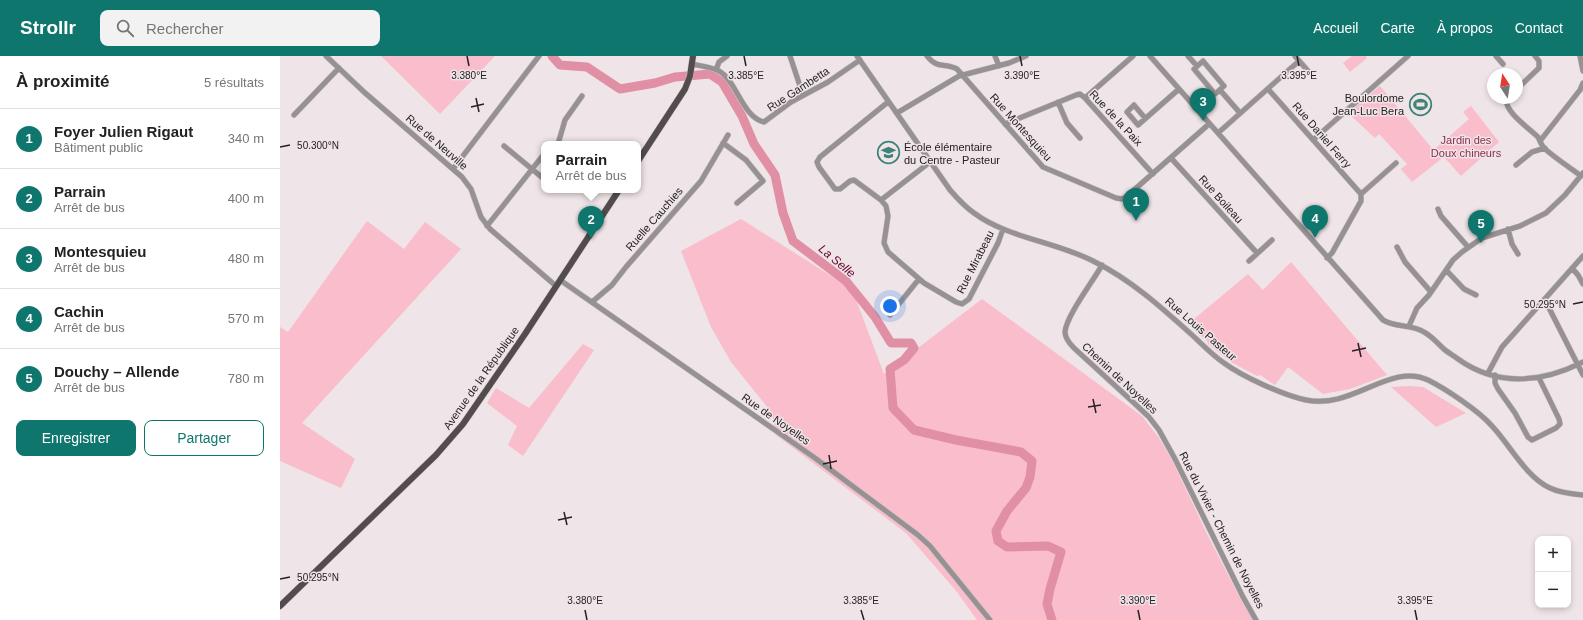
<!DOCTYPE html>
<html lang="fr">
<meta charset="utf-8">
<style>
body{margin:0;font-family:Helvetica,sans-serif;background:#f2f2f2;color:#222}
.controls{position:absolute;right:12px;bottom:12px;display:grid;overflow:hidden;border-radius:8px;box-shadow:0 2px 6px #0003}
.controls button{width:36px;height:36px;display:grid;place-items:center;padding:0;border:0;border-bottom:1px solid #e0e0e0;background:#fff;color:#222;font:20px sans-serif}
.compass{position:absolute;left:1207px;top:12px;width:36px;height:36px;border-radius:50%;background:#fff;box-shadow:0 2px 6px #0003;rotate:348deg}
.you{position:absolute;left:610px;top:250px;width:14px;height:14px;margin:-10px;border:3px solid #fff;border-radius:50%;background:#1a73e8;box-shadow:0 0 0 6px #1a73e833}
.badge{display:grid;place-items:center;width:26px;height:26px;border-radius:50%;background:#0f766e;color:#fff;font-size:13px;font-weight:700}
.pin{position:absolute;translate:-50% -33px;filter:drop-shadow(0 1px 2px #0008)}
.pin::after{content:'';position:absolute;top:21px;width:14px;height:12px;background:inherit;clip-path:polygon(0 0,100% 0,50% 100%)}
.popup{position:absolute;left:261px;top:85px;width:100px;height:52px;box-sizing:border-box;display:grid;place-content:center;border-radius:8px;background:#fff;filter:drop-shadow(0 1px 3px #0005);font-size:13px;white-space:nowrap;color:#767676}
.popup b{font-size:15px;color:#222}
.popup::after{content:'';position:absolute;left:50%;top:100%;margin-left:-8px;border:8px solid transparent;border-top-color:#fff}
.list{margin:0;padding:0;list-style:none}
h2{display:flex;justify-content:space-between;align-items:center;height:52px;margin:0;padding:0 16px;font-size:17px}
h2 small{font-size:13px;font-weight:400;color:#767676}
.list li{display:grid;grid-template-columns:26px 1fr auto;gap:12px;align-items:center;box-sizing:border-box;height:60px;padding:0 16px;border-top:1px solid #e0e0e0}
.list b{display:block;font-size:15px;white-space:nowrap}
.list p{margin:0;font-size:13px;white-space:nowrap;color:#767676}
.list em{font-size:13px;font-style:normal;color:#767676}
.actions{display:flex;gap:8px;padding:12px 16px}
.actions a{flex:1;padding:9px 0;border:1px solid #0f766e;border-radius:8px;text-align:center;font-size:14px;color:#0f766e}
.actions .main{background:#0f766e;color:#fff}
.icon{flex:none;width:22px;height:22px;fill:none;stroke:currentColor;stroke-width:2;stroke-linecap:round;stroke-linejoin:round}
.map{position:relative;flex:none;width:1303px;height:564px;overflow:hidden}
header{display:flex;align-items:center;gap:24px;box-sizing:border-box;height:56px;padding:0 20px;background:#0f766e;color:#fff}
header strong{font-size:19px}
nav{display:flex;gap:22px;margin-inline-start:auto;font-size:14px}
.search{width:280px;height:36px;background:#f2f2f2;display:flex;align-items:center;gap:10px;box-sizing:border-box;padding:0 14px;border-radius:8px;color:#767676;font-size:15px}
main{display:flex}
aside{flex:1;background:#fff}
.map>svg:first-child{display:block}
</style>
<header>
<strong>Strollr</strong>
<div class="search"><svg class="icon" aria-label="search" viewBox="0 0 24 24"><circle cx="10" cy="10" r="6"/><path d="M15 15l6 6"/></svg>Rechercher</div>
<nav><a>Accueil</a><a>Carte</a><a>À propos</a><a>Contact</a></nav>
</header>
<main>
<aside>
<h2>À proximité<small>5 résultats</small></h2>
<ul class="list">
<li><span class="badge">1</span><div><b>Foyer Julien Rigaut</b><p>Bâtiment public</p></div><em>340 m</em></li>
<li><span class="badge">2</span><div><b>Parrain</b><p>Arrêt de bus</p></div><em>400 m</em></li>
<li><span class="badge">3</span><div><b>Montesquieu</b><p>Arrêt de bus</p></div><em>480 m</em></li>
<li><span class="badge">4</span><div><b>Cachin</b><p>Arrêt de bus</p></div><em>570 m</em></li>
<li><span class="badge">5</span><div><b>Douchy – Allende</b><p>Arrêt de bus</p></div><em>780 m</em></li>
</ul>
<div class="actions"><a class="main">Enregistrer</a><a>Partager</a></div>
</aside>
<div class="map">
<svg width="1303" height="564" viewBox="0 0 1303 564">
<rect width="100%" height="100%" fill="#efe4e7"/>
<path fill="#f9bdcb" d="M 101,0 L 215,0 L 160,58 Z
M 1072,0 L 1086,0 L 1087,2 L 1070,16 L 1063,7 Z
M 1100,30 L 1161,103 L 1132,126 L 1121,113 L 1127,108 L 1099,78 L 1095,82 L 1068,57 Z
M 1191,50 L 1219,86 L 1181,120 L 1156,92 L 1189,63 L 1183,56 Z
M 461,163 L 572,233 L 604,318 L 702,243 L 862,360 L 879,382 L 893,406 L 928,480 L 961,544 L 973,564 L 697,564 L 677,536 L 626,477 L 496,379 L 492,357 L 451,306 L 431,271 L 401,195 Z
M 87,165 L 124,193 L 145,166 L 181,193 L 22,367 L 75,403 L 61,432 L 0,405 L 0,271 L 8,276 Z
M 1011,206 L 1107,319 L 1070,333 L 1043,338 L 1008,311 L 995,329 L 980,319 L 977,320 L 951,306 L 927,287 L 928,286 L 908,268 L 968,218 L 983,234 Z
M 303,288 L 314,294 L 243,400 L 228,389 L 237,370 L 207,347 L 216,332 L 249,352 Z
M 1129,330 L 1143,331 L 1186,357 L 1156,371 L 1111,331 Z"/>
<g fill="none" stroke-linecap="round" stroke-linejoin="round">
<path stroke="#e08fa4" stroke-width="9" d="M 272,0 L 280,9 L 307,11 L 340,33 L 375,27 L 395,21 L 430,18 L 442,26 L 462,60 L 474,88 L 495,119 L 503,157 L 513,185 L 566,225 L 595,261 L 611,287 L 631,287 L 634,292 L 624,304 L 610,313 L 613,352 L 634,374 L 676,384 L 741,396 L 752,405 L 750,421 L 746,432 L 727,455 L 716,475 L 718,485 L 727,491 L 768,490 L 781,496 L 770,533 L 767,548 L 772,564"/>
<defs>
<path id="minor" d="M 46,0 L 84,36 L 182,121 L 191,133 L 201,161 L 210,173 L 276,230
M 510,0 L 523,39
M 577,0 L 670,134 C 677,142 685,151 694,157 C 727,182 778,186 815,206 C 851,224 881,251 911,278 C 922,288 932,299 944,307 C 963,321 1003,339 1026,344 C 1072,354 1110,306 1148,324 C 1166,333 1199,355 1212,370 C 1230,389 1246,421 1270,432 C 1280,437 1292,438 1303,439
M 647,0 C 658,14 665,6 677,13 L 763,111 L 836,142 L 842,143 L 846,141 L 929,68
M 715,0 L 719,10
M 870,0 L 1103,264 C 1116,272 1132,268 1144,276 C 1153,281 1158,288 1165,294 C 1169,297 1174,300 1178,303 C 1217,331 1262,327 1303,306
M 908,0 L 917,10
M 1015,0 L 1028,15
M 1216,0 L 1223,8
M 1300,0 L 1303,15
M 923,5 L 944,30 L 935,38 L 914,13 Z
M 412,8 C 420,10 431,11 439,15 C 457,25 462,61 484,66 L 511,46 L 548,26 L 580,4
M 436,14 L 439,6 L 447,0
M 988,33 L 1081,138
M 1237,33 L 1259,12 L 1259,5 L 1255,0
M 940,34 L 960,57
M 805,42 L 853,0
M 1227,42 C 1222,54 1250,73 1258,81 C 1260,84 1261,89 1264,92 C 1275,102 1289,111 1301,120
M 608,46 L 540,101 L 537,106 L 539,111 L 555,133 L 560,133 L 570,125 L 574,124 L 601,144 L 606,150 L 608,160 L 604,187 L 608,196 L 644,227 L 676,246 L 682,248 L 689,243 L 718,187 L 723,173
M 778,46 L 787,67 L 800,82
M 617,57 L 679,20 L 729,7 L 746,0
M 14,59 L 59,12
M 865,62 L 854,49 L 847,56 L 858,69 L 899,33
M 725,68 L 796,39 L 800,38 L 805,42 L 873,118
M 938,77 L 1019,5
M 1033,84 L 1128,0
M 1260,85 L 1300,34 L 1303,27
M 443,87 L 466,104 L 483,125 L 457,147
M 278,88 L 285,64 L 302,40
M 224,90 L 264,123
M 891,102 L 977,197
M 1236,109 L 1252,96 L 1265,92
M 173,113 L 259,0
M 601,144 L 650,106
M 1158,153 L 1161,160 L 1188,191
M 207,170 L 264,98
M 1228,173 L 1232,188 L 1238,198
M 1117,191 L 1125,206 L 1151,236
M 1047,202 L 1052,197 L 1081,145 L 1081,138 L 1116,107
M 969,205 L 992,184
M 822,209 C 814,224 786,260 785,276 C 785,282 789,287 794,292 L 854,347 L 869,361 L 879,374 L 895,403 L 963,541 L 976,564
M 1292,212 L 1298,219 L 1303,228
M 1166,214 L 1184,233 L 1196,239
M 280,224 L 535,402 L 638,479 L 650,490 L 710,564
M 312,246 L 332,229 L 346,211 L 421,125 L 448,79
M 1263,246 L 1269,252 L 1303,319
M 610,259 L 639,223
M 1129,270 L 1137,252 L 1149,239 L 1173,204 L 1182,196 L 1202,182 L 1240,170 L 1266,157 L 1285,139 L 1303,117
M 1208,317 L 1222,291 L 1303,200
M 1215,319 L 1215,327 L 1218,333 L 1235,357 L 1248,381 L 1252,384 L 1276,372 L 1280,368 L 1279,363 L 1259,322"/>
<path id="major" d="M 358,105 L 405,33 L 410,20 L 413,0
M 0,550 L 156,399 L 183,368 L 245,278 L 339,134"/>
</defs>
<use href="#minor" stroke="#cbc1c4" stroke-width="6"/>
<use href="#major" stroke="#cbc1c4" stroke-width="7"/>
<use href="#minor" stroke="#969192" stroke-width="5"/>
<use href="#major" stroke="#534c4d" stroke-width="6"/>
</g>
<path fill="none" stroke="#262223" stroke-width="1.5" d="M 187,0 L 189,10M 464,0 L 466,10M 740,0 L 742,10M 1017,0 L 1019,10M 196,42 L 199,56M 191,51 L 204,48M 0,91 L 10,89M 1293,248 L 1303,246M 1078,287 L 1081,301M 1072,295 L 1086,292M 813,343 L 816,357M 808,351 L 821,349M 549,399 L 551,413M 543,408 L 557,405M 284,456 L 287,469M 278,464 L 292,461M 0,523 L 10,521M 305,554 L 307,564M 581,554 L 584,564M 858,554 L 860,564M 1135,554 L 1137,564"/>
<defs>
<symbol id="stadium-ring" viewBox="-11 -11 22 22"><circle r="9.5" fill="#efe4e7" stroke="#3e8379" stroke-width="1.5"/><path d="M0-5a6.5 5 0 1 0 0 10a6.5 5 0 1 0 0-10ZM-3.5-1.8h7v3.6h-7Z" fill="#3e8379"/></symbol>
<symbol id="school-ring" viewBox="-11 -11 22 22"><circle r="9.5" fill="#efe4e7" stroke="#3e8379" stroke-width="1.5"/><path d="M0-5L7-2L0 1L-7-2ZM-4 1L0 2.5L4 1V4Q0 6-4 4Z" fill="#3e8379"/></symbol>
</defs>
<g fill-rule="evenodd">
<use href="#stadium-ring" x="1128" y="36" width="25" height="25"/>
<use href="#school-ring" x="596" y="84" width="25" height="25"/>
</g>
<g text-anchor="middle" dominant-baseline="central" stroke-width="3" stroke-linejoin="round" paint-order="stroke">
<g font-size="11" fill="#262223" stroke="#efe4e7">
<text transform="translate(518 33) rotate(-33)">Rue Gambetta</text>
<text transform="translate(836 62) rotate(47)">Rue de la Paix</text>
<text transform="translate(741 71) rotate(48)">Rue Montesquieu</text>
<text transform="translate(1042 79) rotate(49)">Rue Daniel Ferry</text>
<text transform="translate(157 86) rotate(41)">Rue de Neuville</text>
<text transform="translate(941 143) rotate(48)">Rue Boileau</text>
<text transform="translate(374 163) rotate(-49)">Ruelle Cauchies</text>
<text transform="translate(695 206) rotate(-63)">Rue Mirabeau</text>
<text transform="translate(921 273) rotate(41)">Rue Louis Pasteur</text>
<text transform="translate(201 322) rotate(-55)">Avenue de la République</text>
<text transform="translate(840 322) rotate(43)">Chemin de Noyelles</text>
<text transform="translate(496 363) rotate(35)">Rue de Noyelles</text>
<text transform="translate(942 474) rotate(63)">Rue du Vivier - Chemin de Noyelles</text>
</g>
<g font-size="11" fill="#262223" stroke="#efe4e7" text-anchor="end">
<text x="1124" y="42">Boulordome<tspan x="1124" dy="13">Jean-Luc Bera</tspan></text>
<text x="624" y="91" text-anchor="start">École élémentaire<tspan x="624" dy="13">du Centre - Pasteur</tspan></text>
</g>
<g font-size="11" fill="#8b2d4d" stroke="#efe4e7">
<text x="1186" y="84">Jardin des<tspan x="1186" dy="13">Doux chineurs</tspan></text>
</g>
<g font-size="12" font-style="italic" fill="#660430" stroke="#efe4e7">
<text transform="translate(557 205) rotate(40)">La Selle</text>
</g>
</g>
<g font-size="10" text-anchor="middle" fill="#262223" stroke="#efe4e7" stroke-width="3" stroke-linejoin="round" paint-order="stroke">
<text x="189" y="23">3.380°E</text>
<text x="466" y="23">3.385°E</text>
<text x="742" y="23">3.390°E</text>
<text x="1019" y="23">3.395°E</text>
<text x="38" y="93">50.300°N</text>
<text x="1265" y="252">50.295°N</text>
<text x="38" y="525">50.295°N</text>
<text x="305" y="548">3.380°E</text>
<text x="581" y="548">3.385°E</text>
<text x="858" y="548">3.390°E</text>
<text x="1135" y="548">3.395°E</text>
</g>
</svg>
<div class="controls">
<button>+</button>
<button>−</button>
</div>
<svg class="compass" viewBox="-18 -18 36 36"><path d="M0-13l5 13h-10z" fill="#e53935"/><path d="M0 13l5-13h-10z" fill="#767676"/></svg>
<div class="you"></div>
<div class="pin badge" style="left:856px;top:165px">1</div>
<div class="pin badge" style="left:311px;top:183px">2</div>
<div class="popup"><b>Parrain</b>Arrêt de bus</div>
<div class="pin badge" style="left:923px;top:65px">3</div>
<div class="pin badge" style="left:1035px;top:182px">4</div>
<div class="pin badge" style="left:1201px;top:187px">5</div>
</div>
</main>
